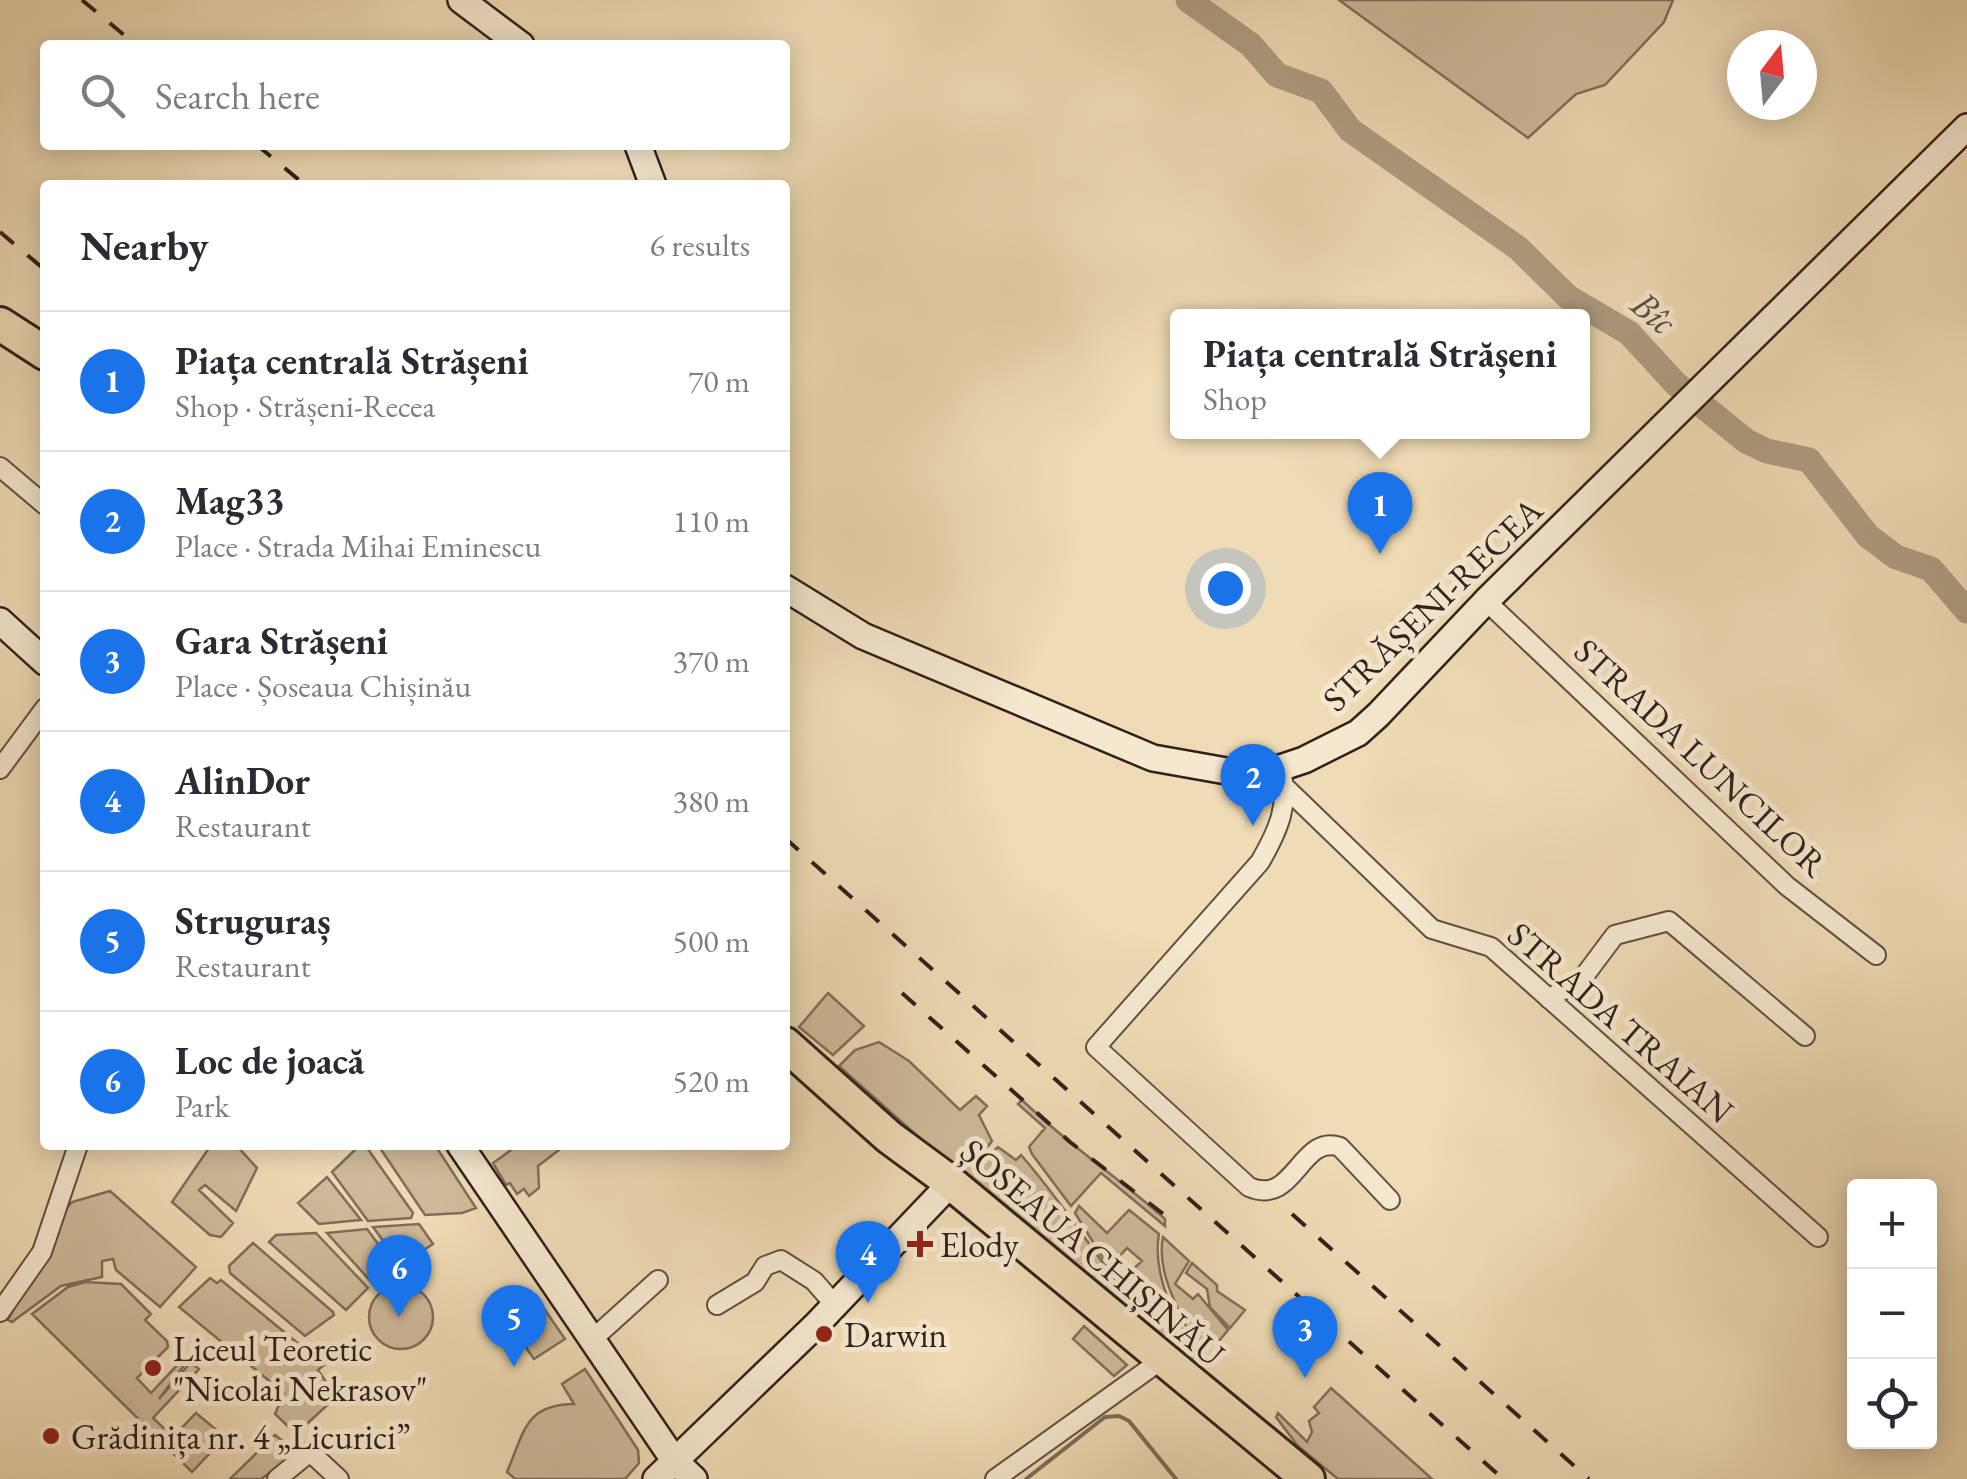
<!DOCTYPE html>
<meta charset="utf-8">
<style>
body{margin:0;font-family:"EB Garamond",serif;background:#f2f2f3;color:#2b2b33}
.controls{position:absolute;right:30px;bottom:30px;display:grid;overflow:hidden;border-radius:10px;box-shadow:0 5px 25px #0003}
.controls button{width:90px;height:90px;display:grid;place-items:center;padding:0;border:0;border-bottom:2px solid #e1e1e2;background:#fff;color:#2b2b33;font:50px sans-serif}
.compass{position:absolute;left:1727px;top:30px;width:90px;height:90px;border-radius:50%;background:#fff;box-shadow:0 5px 25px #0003;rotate:16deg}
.you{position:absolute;left:1225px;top:588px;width:35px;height:35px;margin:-25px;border:8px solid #fff;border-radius:50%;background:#1a73e8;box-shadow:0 0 0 15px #1a73e833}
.badge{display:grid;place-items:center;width:65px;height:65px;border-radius:50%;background:#1a73e8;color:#fff;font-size:32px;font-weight:700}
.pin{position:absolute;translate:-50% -82px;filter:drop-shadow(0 2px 5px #0008)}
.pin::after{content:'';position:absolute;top:52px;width:35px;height:30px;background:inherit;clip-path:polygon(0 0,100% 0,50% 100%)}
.popup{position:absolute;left:1170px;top:309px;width:420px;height:130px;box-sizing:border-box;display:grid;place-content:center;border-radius:10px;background:#fff;filter:drop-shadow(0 2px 8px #0005);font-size:32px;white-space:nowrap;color:#7c7c81}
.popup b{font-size:38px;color:#2b2b33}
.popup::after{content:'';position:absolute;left:50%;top:100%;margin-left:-20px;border:20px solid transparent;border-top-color:#fff}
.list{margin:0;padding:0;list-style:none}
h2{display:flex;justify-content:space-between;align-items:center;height:130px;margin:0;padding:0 40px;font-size:42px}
h2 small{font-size:32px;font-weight:400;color:#7c7c81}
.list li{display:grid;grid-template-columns:65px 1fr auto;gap:30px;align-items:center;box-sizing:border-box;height:140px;padding:0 40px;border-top:2px solid #e1e1e2}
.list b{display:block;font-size:38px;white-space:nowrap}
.list p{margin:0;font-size:32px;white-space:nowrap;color:#7c7c81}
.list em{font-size:32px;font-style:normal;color:#7c7c81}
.icon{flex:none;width:55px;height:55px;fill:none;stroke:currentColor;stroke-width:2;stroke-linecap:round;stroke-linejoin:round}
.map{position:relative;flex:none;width:1967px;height:1479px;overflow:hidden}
.search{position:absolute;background:#fff;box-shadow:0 5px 25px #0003;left:40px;top:40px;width:750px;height:110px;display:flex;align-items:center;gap:25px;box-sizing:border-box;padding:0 35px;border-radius:10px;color:#7c7c81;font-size:38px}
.panel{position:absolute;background:#fff;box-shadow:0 5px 25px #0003;left:40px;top:180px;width:750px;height:970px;border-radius:10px}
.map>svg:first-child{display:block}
</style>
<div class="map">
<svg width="1967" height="1479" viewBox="0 0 1967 1479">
<rect width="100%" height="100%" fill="#efdbb5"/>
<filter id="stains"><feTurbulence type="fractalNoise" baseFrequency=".002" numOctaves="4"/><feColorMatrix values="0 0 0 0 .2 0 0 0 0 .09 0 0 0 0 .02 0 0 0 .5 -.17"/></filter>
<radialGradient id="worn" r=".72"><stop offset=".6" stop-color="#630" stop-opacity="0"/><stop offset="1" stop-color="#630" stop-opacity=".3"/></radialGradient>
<path fill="#cfbb9b" stroke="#806e5a" stroke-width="2.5" d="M 1339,0 L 1673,0 L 1664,22 L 1605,85 L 1576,94 L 1528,138 Z
M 828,993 L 864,1026 L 833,1055 L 799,1027 Z
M 879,1042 L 909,1061 L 960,1110 L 976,1096 L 987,1106 L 979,1115 L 992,1141 L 979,1158 L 982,1161 L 998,1147 L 1016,1160 L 1021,1155 C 1058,1197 1088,1244 1118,1283 L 1142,1261 L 1127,1248 L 1109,1268 L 1075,1213 L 1079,1206 L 1107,1233 L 1129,1210 L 1159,1234 C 1152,1270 1175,1330 1202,1354 L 1194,1366 L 1015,1223 L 839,1066 L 855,1050 Z
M 1022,1100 C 1067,1144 1119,1178 1165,1219 L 1165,1226 L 1101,1173 L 1071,1206 L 1032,1154 L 1029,1147 L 1045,1128 L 1018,1104 Z
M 211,1145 L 236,1145 L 257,1168 L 236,1211 L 205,1185 L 199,1190 L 233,1223 L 221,1237 L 210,1235 L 172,1202 Z
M 360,1145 L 365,1145 L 413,1213 L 411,1218 L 368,1221 L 332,1172 Z
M 378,1145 L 435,1145 L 476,1208 L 462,1213 L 425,1215 Z
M 518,1145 L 556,1145 L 559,1150 L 538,1166 L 539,1188 L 529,1196 L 524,1189 L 517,1194 L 510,1183 L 506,1185 L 493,1163 Z
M 327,1177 L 361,1220 L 319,1224 L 298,1203 Z
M 110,1191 L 196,1267 L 160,1307 L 116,1270 L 113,1259 L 102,1261 L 102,1277 L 61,1286 L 12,1322 L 8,1320 L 66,1209 L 72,1202 Z
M 419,1224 L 433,1244 L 401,1265 L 373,1227 Z
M 367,1229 L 397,1269 L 375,1286 L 327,1233 Z
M 316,1233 L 368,1288 L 346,1310 L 269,1242 L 276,1235 Z
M 1163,1237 L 1189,1261 L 1175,1284 L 1193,1299 L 1198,1294 L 1228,1330 L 1219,1341 L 1207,1332 L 1197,1346 L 1192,1339 C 1178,1308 1156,1271 1163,1237 Z
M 253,1243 L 333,1312 L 334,1315 L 305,1336 L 230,1273 L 229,1266 Z
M 1192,1263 L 1217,1285 L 1217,1291 L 1245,1310 L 1230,1328 L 1210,1307 L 1207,1289 L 1186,1273 Z
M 210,1278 L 217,1283 L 221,1280 L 324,1365 L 318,1370 L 336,1397 L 296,1434 L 275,1414 L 284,1393 L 179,1307 Z
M 85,1282 L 121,1284 L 151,1314 L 145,1320 L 167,1341 L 168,1347 L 137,1378 L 151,1393 L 181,1361 L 185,1364 L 159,1399 L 191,1362 L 199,1369 L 153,1418 L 173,1437 L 196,1413 L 225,1437 L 192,1472 L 32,1314 L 68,1287 Z
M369 1317a32 32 0 1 1 64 0a32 32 0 1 1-64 0Z
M 536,1297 L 565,1339 L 534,1359 L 505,1318 Z
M 1084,1326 L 1127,1365 L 1114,1376 L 1073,1339 Z
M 585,1369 L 638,1450 L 639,1463 L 625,1479 L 515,1479 L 507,1472 C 525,1430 525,1405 574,1404 L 562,1384 Z
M 1331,1388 L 1432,1479 L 1338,1479 L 1298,1446 L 1276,1417 L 1278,1413 L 1307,1442 L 1312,1432 L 1309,1421 L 1319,1413 L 1314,1407 Z
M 275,1435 L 298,1453 L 261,1479 L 230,1479 Z"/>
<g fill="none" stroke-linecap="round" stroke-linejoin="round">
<path stroke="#7c6b57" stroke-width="4" d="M 1026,1479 L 1105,1417 L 1119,1416 L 1129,1421 L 1176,1479"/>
<path stroke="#ae9c80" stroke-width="25" d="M 1188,0 L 1251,45 L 1277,75 L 1321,91 L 1350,130 L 1518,248 L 1568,297 L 1629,333 L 1676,384 L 1746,441 L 1767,451 L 1809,460 L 1868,536 L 1896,557 L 1931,569 L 1967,611"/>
<defs>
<path id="street" d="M 0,467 L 45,505
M 1486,601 L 1787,886 L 1876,955
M 1280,768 C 1291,803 1278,831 1260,862 L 1096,1047 L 1249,1187 C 1295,1207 1300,1133 1340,1147 L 1390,1200
M 0,769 L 45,708
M 1287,789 L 1432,929 L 1491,947 L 1818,1237
M 1549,999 L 1585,975 L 1615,935 L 1669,921 L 1805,1036
M 717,1305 L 755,1282 L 765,1266 L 781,1260 L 814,1281 L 834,1304
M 0,1312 L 42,1252 L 78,1145
M 595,1337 L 658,1280
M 277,1479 L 310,1452 L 339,1479
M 995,1479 L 1160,1361"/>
<path id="secondary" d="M 461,0 L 521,45
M 638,145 L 653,185
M 785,588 L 863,636 L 1153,758 L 1232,772 L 1280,768 L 1304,760 L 1358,733 L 1378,715 L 1486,601 L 1967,127
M 0,621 L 45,662
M 460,1145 L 674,1460 L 694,1479
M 656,1479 L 816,1325 L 951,1183"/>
<path id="highway" d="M 0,324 L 45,353
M 785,1044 L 889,1137 L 946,1179 L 1308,1479"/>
</defs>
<use href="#street" stroke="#605041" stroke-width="22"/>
<use href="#secondary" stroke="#31211a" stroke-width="30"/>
<use href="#highway" stroke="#31211a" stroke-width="38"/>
<use href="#street" stroke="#f5e8cf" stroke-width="18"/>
<use href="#secondary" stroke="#f5e8cf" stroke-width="25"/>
<use href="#highway" stroke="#efdbb5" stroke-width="32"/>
<path stroke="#31211a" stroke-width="4" stroke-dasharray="18 18" stroke-linecap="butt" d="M 82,0 L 136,45
M 257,145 L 305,185
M 0,232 L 45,270
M 785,838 L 1503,1479
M 902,993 L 1070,1142 L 1171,1220
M 1292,1214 L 1589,1479"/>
</g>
<g fill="#8f2418" stroke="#f5e8cf" stroke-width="4">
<path d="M915 1229h10v10h10v10h-10v10h-10v-10h-10v-10h10z"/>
<circle cx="824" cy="1334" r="10"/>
<circle cx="153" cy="1368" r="10"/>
<circle cx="51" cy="1436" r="10"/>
</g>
<g text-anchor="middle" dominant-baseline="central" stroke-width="10" stroke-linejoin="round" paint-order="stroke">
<g font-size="35" fill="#31211a" stroke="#f5e8cf">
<text transform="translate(1432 604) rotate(-44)">STRĂȘENI-RECEA</text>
<text transform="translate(1701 757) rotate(43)">STRADA LUNCILOR</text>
<text transform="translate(1621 1022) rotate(41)">STRADA TRAIAN</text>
<text transform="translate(1093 1252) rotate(40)">ȘOSEAUA CHIȘINĂU</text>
</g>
<g font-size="35" fill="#31211a" stroke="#f5e8cf" text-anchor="start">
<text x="940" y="1244">Elody</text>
<text x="844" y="1334">Darwin</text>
<text x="173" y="1348">Liceul Teoretic<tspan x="173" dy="40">"Nicolai Nekrasov"</tspan></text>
<text x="71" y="1436">Grădinița nr. 4 „Licurici”</text>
</g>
<g font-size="38" font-style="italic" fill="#5d4c3e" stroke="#f5e8cf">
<text transform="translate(1654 312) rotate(40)">Bîc</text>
</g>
</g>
<rect width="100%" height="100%" filter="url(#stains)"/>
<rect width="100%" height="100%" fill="url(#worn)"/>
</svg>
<div class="controls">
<button>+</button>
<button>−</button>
<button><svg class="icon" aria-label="locate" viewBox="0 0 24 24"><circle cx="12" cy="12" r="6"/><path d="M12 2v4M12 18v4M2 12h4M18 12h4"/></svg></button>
</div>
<svg class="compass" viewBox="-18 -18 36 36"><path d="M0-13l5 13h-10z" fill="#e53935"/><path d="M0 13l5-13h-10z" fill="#7c7c81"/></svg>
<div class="you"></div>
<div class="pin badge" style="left:1380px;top:554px">1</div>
<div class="popup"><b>Piața centrală Strășeni</b>Shop</div>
<div class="pin badge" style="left:1253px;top:826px">2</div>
<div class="pin badge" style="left:1305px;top:1378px">3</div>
<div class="pin badge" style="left:868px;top:1303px">4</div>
<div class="pin badge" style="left:514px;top:1367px">5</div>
<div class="pin badge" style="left:399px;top:1317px">6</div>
<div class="search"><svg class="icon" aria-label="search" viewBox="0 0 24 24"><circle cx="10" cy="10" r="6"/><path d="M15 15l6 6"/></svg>Search here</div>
<section class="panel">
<h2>Nearby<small>6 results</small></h2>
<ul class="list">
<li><span class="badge">1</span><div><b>Piața centrală Strășeni</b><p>Shop · Strășeni-Recea</p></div><em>70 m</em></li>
<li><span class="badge">2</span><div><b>Mag33</b><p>Place · Strada Mihai Eminescu</p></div><em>110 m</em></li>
<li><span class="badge">3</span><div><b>Gara Strășeni</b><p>Place · Șoseaua Chișinău</p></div><em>370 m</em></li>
<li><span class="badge">4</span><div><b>AlinDor</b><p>Restaurant</p></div><em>380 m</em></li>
<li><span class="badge">5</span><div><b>Struguraș</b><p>Restaurant</p></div><em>500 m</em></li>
<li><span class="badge">6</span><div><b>Loc de joacă</b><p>Park</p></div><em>520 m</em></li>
</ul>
</section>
</div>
